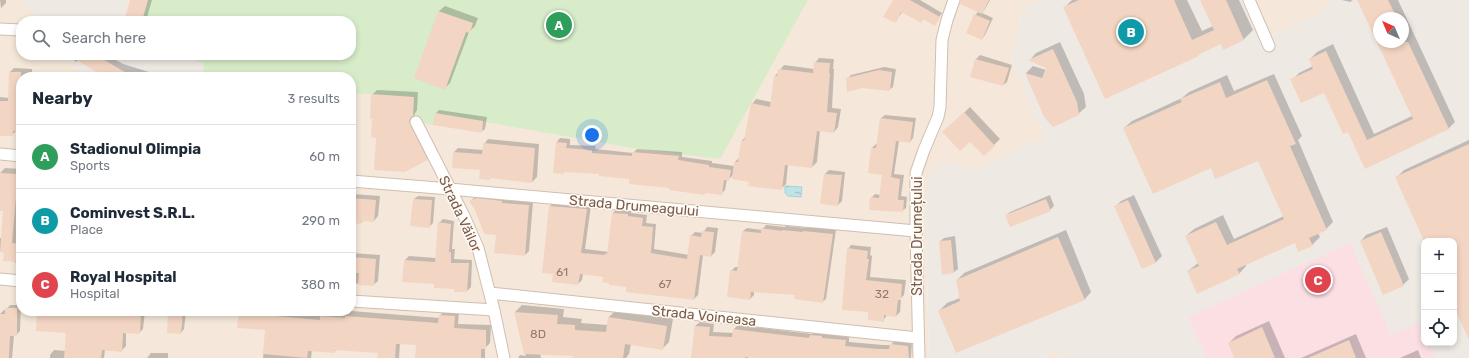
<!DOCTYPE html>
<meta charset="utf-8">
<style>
body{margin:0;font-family:Rubik,sans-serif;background:#f6f6f7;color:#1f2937}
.controls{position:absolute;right:12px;bottom:12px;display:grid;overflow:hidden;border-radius:8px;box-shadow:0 2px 6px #0003}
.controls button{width:36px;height:36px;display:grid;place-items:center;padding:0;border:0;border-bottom:1px solid #e0e1e3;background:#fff;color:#1f2937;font:20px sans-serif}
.compass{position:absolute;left:1373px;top:12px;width:36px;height:36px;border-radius:50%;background:#fff;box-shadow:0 2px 6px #0003;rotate:316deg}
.you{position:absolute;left:592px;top:135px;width:14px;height:14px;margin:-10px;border:3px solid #fff;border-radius:50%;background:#1a73e8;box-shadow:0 0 0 6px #1a73e833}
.badge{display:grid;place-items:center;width:26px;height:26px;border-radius:50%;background:#0b8043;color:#fff;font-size:13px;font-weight:700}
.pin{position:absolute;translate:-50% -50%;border:2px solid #fff;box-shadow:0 1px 4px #0006}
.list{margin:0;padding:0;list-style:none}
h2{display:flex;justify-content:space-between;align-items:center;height:52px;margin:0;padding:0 16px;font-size:17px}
h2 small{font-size:13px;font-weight:400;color:#747a83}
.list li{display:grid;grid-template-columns:26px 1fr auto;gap:12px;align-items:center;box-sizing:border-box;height:64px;padding:0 16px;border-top:1px solid #e0e1e3}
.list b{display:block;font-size:15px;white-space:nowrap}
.list p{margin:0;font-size:13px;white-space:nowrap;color:#747a83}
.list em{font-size:13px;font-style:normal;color:#747a83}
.icon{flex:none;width:22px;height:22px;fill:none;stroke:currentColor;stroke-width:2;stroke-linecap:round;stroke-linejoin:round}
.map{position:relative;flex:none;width:1469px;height:358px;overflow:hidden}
.search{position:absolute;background:#fff;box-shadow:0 2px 6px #0003;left:16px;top:16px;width:340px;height:44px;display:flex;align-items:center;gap:10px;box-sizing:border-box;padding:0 14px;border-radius:16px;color:#747a83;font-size:15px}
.panel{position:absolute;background:#fff;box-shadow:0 2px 6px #0003;left:16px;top:72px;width:340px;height:244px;border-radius:16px}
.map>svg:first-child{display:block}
</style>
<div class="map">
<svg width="1469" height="358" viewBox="0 0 1469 358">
<defs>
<pattern id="water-ripples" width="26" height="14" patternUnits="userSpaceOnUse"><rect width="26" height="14" fill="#bfe3e8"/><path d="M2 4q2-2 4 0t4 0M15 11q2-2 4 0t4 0" fill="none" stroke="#a0bbbe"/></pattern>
</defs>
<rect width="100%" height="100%" fill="#fdf6ec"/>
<path fill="#f5e8da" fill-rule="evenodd" d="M 0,0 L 1042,0 L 1022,9 L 1011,60 L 1045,137 L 925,193 L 929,358 L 0,358 ZM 21,21 L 351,21 L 351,55 L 21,55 ZM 21,77 L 351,77 L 351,311 L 21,311 Z
M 1242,0 L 1331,0 L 1329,9 L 1260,40 Z
M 1057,350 L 1061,358 L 1040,358 Z"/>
<path fill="#efe9e4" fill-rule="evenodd" d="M 24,0 L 148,0 L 142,21 L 36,21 Z
M 1042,0 L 1242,0 L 1260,40 L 1329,9 L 1331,0 L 1469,0 L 1469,358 L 1061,358 L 1057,350 L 1040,358 L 929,358 L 925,193 L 935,166 L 956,162 L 968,173 L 1045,137 L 1011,60 L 1022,9 ZM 1379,18 L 1403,18 L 1403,42 L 1379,42 ZM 1424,241 L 1454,241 L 1454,343 L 1424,343 Z
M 64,55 L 182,55 L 204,64 L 202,77 L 91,77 L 74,66 Z"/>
<path fill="#fbdfe3" d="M 1350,243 L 1391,335 L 1419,323 L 1424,333 L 1424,343 L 1428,343 L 1435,358 L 1207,358 L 1188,317 Z"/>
<path fill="#d8ecc9" d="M 148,0 L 808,0 L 720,159 L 632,148 L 435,113 L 433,125 L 413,121 L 414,97 L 351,93 L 351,77 L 202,77 L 204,64 L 182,55 L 351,55 L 351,21 L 142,21 Z"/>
<path fill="url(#water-ripples)" stroke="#a5d3da" d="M 785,186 L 802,187 L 801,197 L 788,196 L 785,193 Z"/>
<path fill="#0003" fill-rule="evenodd" d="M 0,0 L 6,0 L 6,3 L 1,8 Z
M 131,0 L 152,0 L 146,21 L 125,21 Z
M 893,0 L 920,0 L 942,13 L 934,24 L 924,18 L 920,22 L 903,11 L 895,22 Z
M 966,0 L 990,0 L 985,9 L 982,13 L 993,18 L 985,35 L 982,39 L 975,15 L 978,12 Z
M 1072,0 L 1187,0 L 1202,31 L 1213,26 L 1201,0 L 1239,0 L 1253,30 L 1243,40 L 1221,43 L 1202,52 L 1198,55 L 1105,98 L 1064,8 Z
M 1342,0 L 1353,0 L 1350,2 Z
M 1358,0 L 1398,0 L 1455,122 L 1448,129 L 1365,167 L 1348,131 L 1325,91 L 1292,80 L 1299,73 L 1313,66 L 1310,59 L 1317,52 L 1333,44 L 1374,134 L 1412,116 ZM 1379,18 L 1403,18 L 1403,42 L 1379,42 Z
M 445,6 L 478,18 L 475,26 L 469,32 L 450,83 L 445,88 L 415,78 L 439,11 Z
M 1060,42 L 1084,94 L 1086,107 L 1078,114 L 1026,73 L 1033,66 L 1046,70 L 1047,68 L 1030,60 L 1036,53 Z
M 69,55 L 107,55 L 123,64 L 165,77 L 107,77 L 78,60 L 76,62 Z
M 980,55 L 1012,65 L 1007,82 L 1003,85 L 971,76 L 976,59 Z
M 819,58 L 834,59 L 833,69 L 834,69 L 832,108 L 841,109 L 838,127 L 834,132 L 820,130 L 817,162 L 812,167 L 788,164 L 786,184 L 781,189 L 733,175 L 728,180 L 727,179 L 725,190 L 721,194 L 706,192 L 704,194 L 600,173 L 565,171 L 563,173 L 557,142 L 560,138 L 570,139 L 570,145 L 596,146 L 595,149 L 633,153 L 637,149 L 682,152 L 682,157 L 712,161 L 712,163 L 734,166 L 735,162 L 740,157 L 742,141 L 745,137 L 752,104 L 756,99 L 771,102 L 775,76 L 784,65 L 814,69 L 815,63 Z
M 884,67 L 896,69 L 893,87 L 889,90 L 847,79 L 851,75 Z
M 14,68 L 32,69 L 32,77 L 21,77 L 21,126 L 12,135 L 0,131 L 0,97 L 9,98 L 10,72 Z
M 172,73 L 186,77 L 167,77 Z
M 1274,74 L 1302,136 L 1298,140 L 1333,222 L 1326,229 L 1318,233 L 1320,237 L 1312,245 L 1295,242 L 1246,264 L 1246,266 L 1239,274 L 1188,271 L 1198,263 L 1186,236 L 1194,229 L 1223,215 L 1234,239 L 1284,216 L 1258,160 L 1211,167 L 1124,128 L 1132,121 L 1182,98 L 1189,92 L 1227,75 L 1234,91 Z
M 377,90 L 418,92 L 417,110 L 413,117 L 432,155 L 427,159 L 377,137 L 372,95 Z
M 970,107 L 1000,139 L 984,155 L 970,140 L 944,132 Z
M 439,110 L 487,117 L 485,129 L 481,132 L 436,113 Z
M 885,115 L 916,118 L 913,138 L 910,142 L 899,141 L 894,174 L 904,175 L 901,196 L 907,197 L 906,208 L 902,211 L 871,198 L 875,194 L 880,195 L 883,174 L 872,148 L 876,144 L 878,144 L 881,118 Z
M 488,139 L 539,144 L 537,177 L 532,182 L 491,177 L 490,179 L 481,169 L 454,152 L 458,148 L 483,150 L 484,144 Z
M 1469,140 L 1469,323 L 1454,304 L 1454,241 L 1425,241 L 1397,177 L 1404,170 Z
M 5,168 L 21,169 L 21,205 L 20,205 L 17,239 L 21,239 L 21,263 L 15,263 L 16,261 L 5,252 L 0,251 L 0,238 L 2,238 L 4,210 L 0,210 L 0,173 Z
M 829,170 L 845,172 L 842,201 L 838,205 L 822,203 L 825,174 Z
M 351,194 L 380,196 L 378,216 L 374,221 L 364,220 L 361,223 L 351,222 Z
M 481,195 L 506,198 L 505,200 L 533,202 L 529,251 L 525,255 L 495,252 L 497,234 L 470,201 L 474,198 Z
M 1050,195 L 1054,206 L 1050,210 L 1006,215 L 1010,212 Z
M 1134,195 L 1162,256 L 1156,262 L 1143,268 L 1116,206 L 1121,201 Z
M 418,196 L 435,197 L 433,223 L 429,227 L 414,199 Z
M 554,202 L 591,205 L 585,249 L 609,252 L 613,213 L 617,209 L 631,211 L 631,213 L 647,215 L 646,223 L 656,224 L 654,249 L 689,255 L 691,236 L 695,232 L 703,233 L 707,227 L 718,228 L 715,252 L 711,256 L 703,255 L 698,295 L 694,299 L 627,286 L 610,282 L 604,276 L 583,274 L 582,280 L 578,284 L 550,206 Z
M 443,219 L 454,221 L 452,249 L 455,249 L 454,259 L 472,260 L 471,287 L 467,291 L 455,291 L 456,288 L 435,283 L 405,260 L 409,256 L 436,258 L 439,223 Z
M 766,225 L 785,227 L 786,226 L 807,228 L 808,227 L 836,230 L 826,299 L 822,302 L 796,294 L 754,291 L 754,295 L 750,299 L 731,271 L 735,267 L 739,267 L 743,231 L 747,228 L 762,230 Z
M 1387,227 L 1409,279 L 1403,285 L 1361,241 L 1366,235 Z
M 1066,230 L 1091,292 L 1084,300 L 939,311 L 947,303 L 960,298 L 957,280 L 964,273 Z
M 955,236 L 958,269 L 954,272 L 943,273 L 940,241 L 944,238 Z
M 851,245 L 871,247 L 870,255 L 872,256 L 870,277 L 906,280 L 904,295 L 901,298 L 900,312 L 896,316 L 887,315 L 883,321 L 869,311 L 848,249 Z
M 351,253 L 380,255 L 378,281 L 373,285 L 351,283 Z
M 10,305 L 21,305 L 20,331 L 16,335 L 14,335 L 12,358 L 0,358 L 0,314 L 4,310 L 6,310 Z
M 522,305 L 564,309 L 563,317 L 582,319 L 581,323 L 608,325 L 609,317 L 616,310 L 673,319 L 669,342 L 662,349 L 631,344 L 629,354 L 626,358 L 574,358 L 574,355 L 540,353 L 541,358 L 518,358 L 520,355 L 526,356 L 515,312 Z
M 38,311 L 145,311 L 143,329 L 139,333 L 126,332 L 126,346 L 121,351 L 105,350 L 104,358 L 50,358 L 50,355 L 54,350 L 66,351 L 67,332 Z
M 169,311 L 186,311 L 184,329 L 181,333 Z
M 240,311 L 278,311 L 322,315 L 326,312 L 349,314 L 351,311 L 440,318 L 440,315 L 445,311 L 459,312 L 458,324 L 491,325 L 490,343 L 485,348 L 485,358 L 416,358 L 417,344 L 400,343 L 399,358 L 380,358 L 382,332 L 338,349 L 334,352 L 312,350 L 311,358 L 263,358 L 266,329 Z
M 1269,321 L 1285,358 L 1235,358 L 1229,343 L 1236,336 Z
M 700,322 L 714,324 L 713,332 L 734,333 L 734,329 L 738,325 L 812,334 L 815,331 L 826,332 L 825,334 L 849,337 L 849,342 L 883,345 L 890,345 L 895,341 L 912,342 L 911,358 L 765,358 L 749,356 L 748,358 L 692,358 L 695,326 Z
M 1356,334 L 1366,358 L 1301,358 Z
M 1418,350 L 1421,358 L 1400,358 Z
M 151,353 L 168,353 L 168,358 L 147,358 Z"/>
<path fill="#f3d5c3" d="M 130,0 L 148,0 L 142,21 L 124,21 Z
M 893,0 L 910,0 L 940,17 L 935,26 L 923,19 L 921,23 L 901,12 L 896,23 L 883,17 Z
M 961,0 L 989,0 L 982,14 L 960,4 Z
M 1079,0 L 1174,0 L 1192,40 L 1214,30 L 1200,0 L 1226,0 L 1244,40 L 1223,50 L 1221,44 L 1198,55 L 1199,56 L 1105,99 L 1063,7 Z
M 1357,0 L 1388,0 L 1397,18 L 1379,18 L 1379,42 L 1408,42 L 1449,129 L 1365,169 L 1348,132 L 1343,134 L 1324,93 L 1301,103 L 1290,79 L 1313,69 L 1309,59 L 1326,51 L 1367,140 L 1413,119 Z
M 438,11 L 473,23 L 470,33 L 466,32 L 445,90 L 414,78 Z
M 974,14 L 990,21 L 982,40 L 966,33 Z
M 1053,49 L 1077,102 L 1079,115 L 1053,127 L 1044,117 L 1025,73 L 1042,78 L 1046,68 L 1028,60 Z
M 68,55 L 96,55 L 133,77 L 105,77 Z
M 975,59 L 1009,68 L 1003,86 L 970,77 Z
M 814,62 L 830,63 L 829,73 L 830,73 L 827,112 L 837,113 L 834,133 L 817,131 L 812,168 L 785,165 L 782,190 L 748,186 L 749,182 L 732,179 L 734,162 L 738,162 L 741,140 L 744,141 L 751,103 L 770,107 L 774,76 L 777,76 L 778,69 L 813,73 Z
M 879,70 L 892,72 L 890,91 L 862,88 L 847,92 L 846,78 Z
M 9,72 L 21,72 L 20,123 L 17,122 L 17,131 L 13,131 L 13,136 L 0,136 L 0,101 L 8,101 Z
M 1267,80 L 1296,144 L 1290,146 L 1327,230 L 1309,238 L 1313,246 L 1298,252 L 1295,243 L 1237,269 L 1240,274 L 1197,294 L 1187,271 L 1199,266 L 1185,236 L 1216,222 L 1227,245 L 1284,219 L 1258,161 L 1215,179 L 1211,168 L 1153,194 L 1123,128 L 1182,102 L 1180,99 L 1220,82 L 1226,98 Z
M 371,94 L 414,97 L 413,116 L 410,118 L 409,122 L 428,160 L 405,172 L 374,170 L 376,138 L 371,137 L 372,119 L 370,119 Z
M 964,112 L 995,146 L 984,156 L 970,142 L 960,151 L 942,132 Z
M 435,113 L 483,121 L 482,133 L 433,125 Z
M 880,118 L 913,122 L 910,143 L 896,141 L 891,177 L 900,179 L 898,200 L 904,200 L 903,212 L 869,210 L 870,197 L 879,198 L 882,175 L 868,173 L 871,148 L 876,148 Z
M 556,142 L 567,143 L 566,148 L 592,150 L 592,153 L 632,156 L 632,152 L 679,156 L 678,160 L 709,165 L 709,167 L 731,170 L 729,181 L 724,180 L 722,195 L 705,193 L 705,195 L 669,190 L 669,188 L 629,184 L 629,179 L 599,176 L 599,174 L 564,172 L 564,174 L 553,173 Z
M 483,143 L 535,148 L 532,183 L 490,178 L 490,180 L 479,179 L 480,170 L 452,168 L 453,152 L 482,154 Z
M 1469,144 L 1469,340 L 1454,307 L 1454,241 L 1424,241 L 1395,177 Z
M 0,173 L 18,174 L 12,243 L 21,244 L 21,262 L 3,261 L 4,253 L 0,252 L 3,211 L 0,211 Z
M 824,174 L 842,175 L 838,206 L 820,204 Z
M 351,198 L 376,200 L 374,222 L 362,221 L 361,224 L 351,223 Z
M 477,198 L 502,201 L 502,203 L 529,205 L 525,256 L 494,253 L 496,235 L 484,234 L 475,210 L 469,201 Z
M 413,199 L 432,200 L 430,228 L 410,226 Z
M 1046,199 L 1051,211 L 1010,227 L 1005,215 Z
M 1128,200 L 1156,263 L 1142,269 L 1114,206 Z
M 549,206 L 587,209 L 581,253 L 605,255 L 605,253 L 607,254 L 612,213 L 628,214 L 628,216 L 643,218 L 642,226 L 653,227 L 651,253 L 687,259 L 690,235 L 701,237 L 702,231 L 714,232 L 711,257 L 700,255 L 694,300 L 626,292 L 626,287 L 609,285 L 609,283 L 602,282 L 603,277 L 580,274 L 578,285 L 552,282 L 553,274 L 542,273 Z
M 438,222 L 451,224 L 449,252 L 451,252 L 451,263 L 469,263 L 467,292 L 454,292 L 454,289 L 434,288 L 434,284 L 402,282 L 404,260 L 435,262 Z
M 761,228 L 782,231 L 782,230 L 803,232 L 803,231 L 833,234 L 823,303 L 794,299 L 795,295 L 751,292 L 750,300 L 727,297 L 730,270 L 737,271 L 742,231 L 761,233 Z
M 1381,232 L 1404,286 L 1383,295 L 1360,241 Z
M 1058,237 L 1085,300 L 956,353 L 938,311 L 960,301 L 956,280 Z
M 951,240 L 954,273 L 942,275 L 939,241 Z
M 847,248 L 868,251 L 867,259 L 869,259 L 866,280 L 902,284 L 901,300 L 898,300 L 896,317 L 884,315 L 884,322 L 868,320 L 868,312 L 842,310 Z
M 351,257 L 376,259 L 374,286 L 358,285 L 359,273 L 351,273 Z
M 5,308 L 17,308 L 17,336 L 10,336 L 9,358 L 0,358 L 0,314 L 5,314 Z
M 37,311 L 141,311 L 140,334 L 123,333 L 122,352 L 102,350 L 101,358 L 64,358 L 66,333 L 36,331 Z
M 168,311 L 183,311 L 181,334 L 167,333 Z
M 239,311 L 254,311 L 254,314 L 320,320 L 320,316 L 345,318 L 345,316 L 438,323 L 439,315 L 455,316 L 454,328 L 486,330 L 486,349 L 481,349 L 481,358 L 415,358 L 416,345 L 396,344 L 395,358 L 377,358 L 378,353 L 335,350 L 335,353 L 308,351 L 307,358 L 263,354 L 265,330 L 237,328 Z
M 514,312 L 558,315 L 557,324 L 575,325 L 575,330 L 606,332 L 608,317 L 667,326 L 663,350 L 625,344 L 623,358 L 573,358 L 573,356 L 524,354 Z
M 695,326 L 710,327 L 709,336 L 732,337 L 733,329 L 809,338 L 810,335 L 822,336 L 822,338 L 846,340 L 845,346 L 878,349 L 889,349 L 890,344 L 908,346 L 909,358 L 757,358 L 745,357 L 745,358 L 691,358 Z
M 1262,327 L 1275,358 L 1234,358 L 1228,343 Z
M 1349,340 L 1356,358 L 1308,358 Z"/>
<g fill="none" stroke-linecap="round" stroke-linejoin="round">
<defs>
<path id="street" d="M 1249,0 L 1269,46
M 0,29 L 21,30
M 416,122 L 464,216 L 478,248 L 494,310 L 504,358
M 0,154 L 21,156
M 351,181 L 450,189 L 916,231
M 0,279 L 21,281
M 490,293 L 918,338
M 351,301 L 494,310
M 919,358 L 916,231 L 916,173 L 924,150 L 938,117 L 940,107 L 942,40 L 947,20 L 954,0"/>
</defs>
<use href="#street" stroke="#d1beb0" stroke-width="13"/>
<use href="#street" stroke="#fff" stroke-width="11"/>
</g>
<g text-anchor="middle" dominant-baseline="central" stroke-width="3" stroke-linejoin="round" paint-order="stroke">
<g font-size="12" fill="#987a6a">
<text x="562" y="272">61</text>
<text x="665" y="284">67</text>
<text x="882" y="294">32</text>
<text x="538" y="334">8D</text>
</g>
<g font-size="14" fill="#7a5c4d" stroke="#fffaf3">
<text transform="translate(634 206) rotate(5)">Strada Drumeagului</text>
<text transform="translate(460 214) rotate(65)">Strada Văilor</text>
<text transform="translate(917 236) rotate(-90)">Strada Drumețului</text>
<text transform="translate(704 316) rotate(6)">Strada Voineasa</text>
</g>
</g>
</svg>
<div class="controls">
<button>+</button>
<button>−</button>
<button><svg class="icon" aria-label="locate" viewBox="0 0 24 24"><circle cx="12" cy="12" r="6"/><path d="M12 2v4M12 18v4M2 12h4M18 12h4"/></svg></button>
</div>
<svg class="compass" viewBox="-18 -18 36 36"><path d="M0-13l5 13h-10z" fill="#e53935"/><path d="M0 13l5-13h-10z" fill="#747a83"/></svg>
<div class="you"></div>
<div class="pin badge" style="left:559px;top:25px;background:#2e9e5b">A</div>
<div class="pin badge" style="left:1131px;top:32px;background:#0f9aa8">B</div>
<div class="pin badge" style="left:1318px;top:280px;background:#e0444e">C</div>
<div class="search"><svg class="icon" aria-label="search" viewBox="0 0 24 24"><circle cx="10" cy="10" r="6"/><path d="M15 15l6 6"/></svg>Search here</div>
<section class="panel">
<h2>Nearby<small>3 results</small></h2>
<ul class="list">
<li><span class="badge" style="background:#2e9e5b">A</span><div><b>Stadionul Olimpia</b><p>Sports</p></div><em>60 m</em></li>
<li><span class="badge" style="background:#0f9aa8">B</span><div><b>Cominvest S.R.L.</b><p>Place</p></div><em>290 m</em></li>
<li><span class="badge" style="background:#e0444e">C</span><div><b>Royal Hospital</b><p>Hospital</p></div><em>380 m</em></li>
</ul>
</section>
</div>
